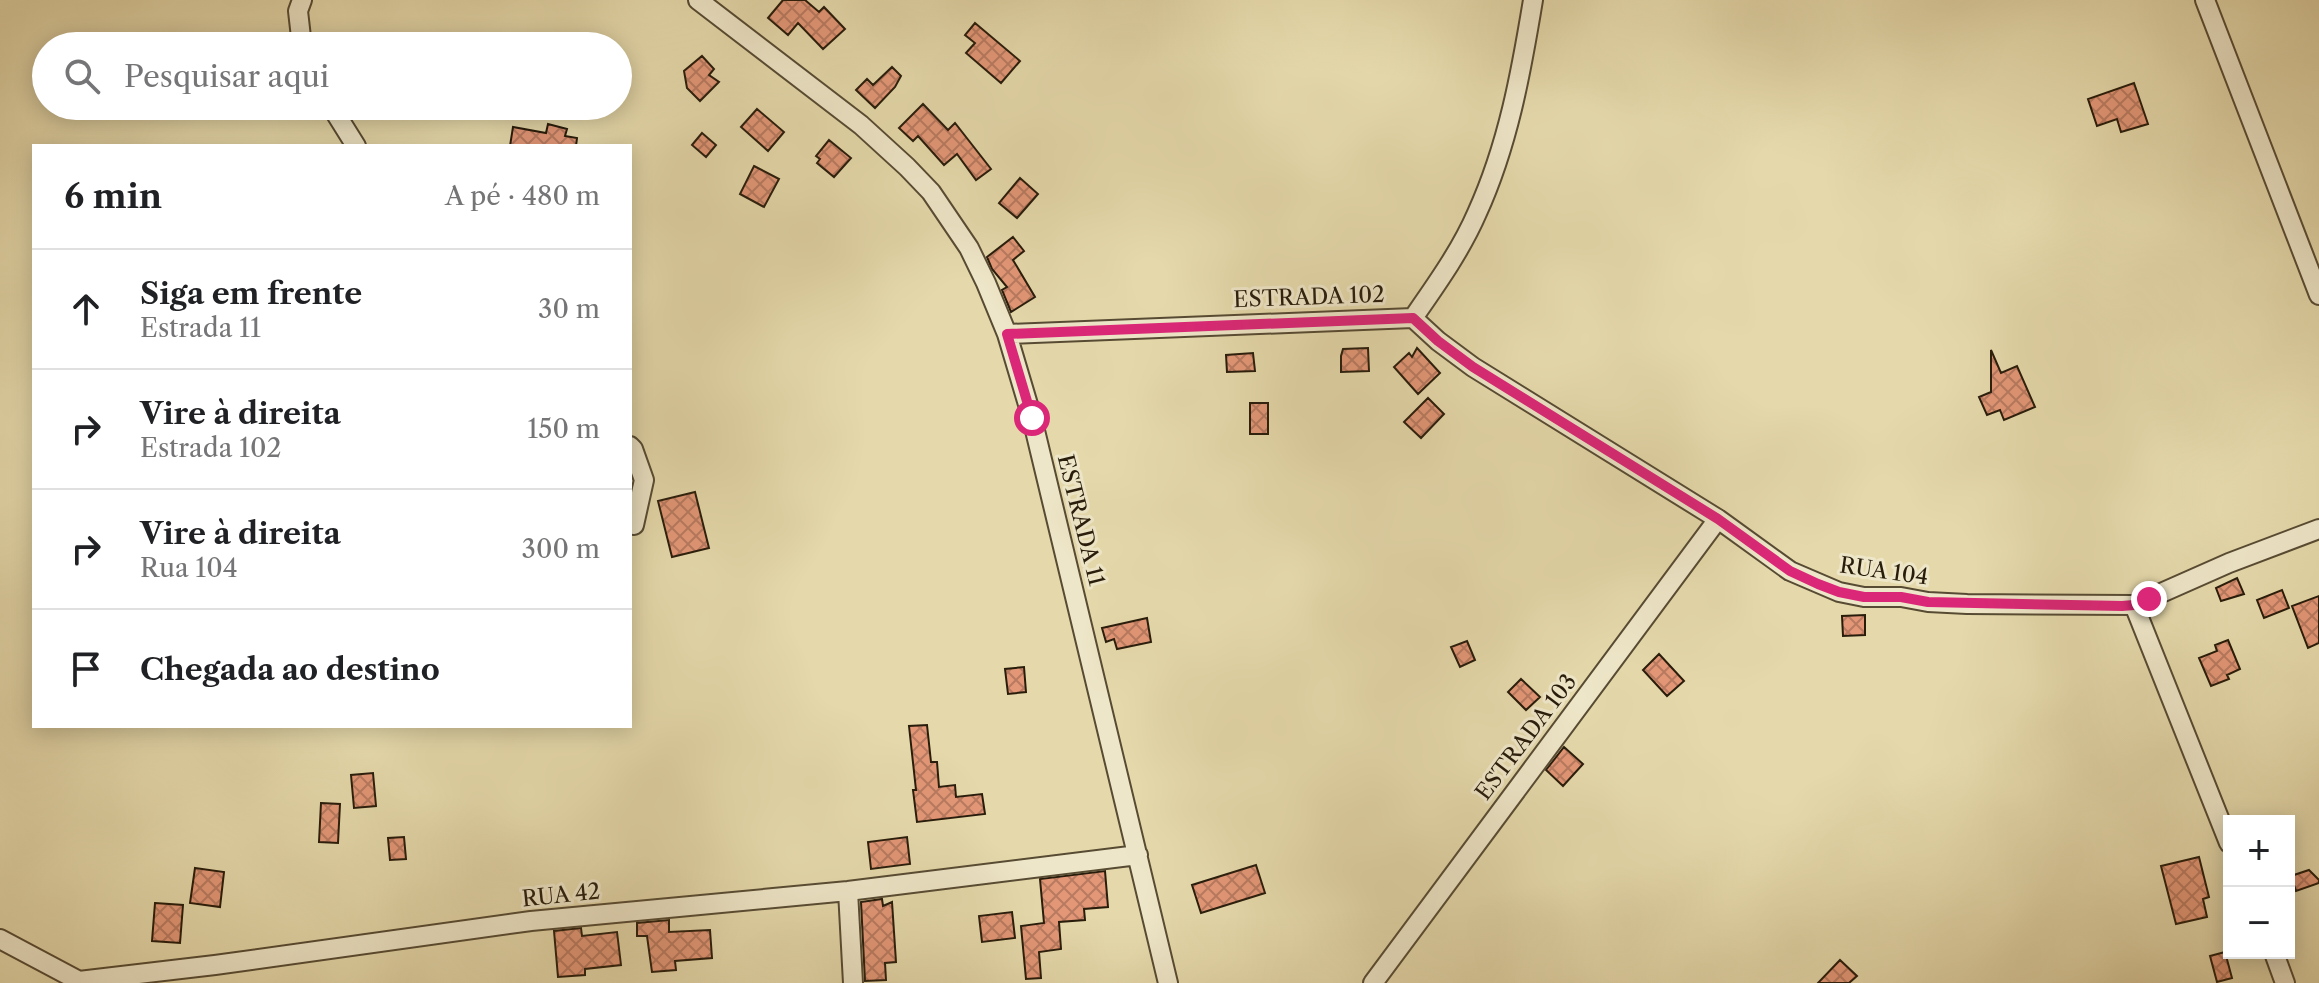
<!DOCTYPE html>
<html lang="pt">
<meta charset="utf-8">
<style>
body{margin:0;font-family:"Libre Caslon Text",serif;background:#f6f6f6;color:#202124}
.controls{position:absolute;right:24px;bottom:24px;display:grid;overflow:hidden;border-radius:0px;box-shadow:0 4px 20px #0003}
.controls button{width:72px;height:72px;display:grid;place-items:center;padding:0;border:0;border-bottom:2px solid #e0e0e0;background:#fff;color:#202124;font:40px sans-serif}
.stop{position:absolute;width:24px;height:24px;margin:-18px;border:6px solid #db2777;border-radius:50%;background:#fff}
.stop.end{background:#db2777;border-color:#fff;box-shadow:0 2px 8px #0008}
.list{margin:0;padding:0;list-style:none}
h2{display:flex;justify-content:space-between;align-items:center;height:104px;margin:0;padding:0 32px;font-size:34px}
h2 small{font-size:26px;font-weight:400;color:#757577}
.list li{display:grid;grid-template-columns:52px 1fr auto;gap:24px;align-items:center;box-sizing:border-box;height:120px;padding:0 32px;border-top:2px solid #e0e0e0}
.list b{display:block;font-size:30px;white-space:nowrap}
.list p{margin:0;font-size:26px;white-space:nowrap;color:#757577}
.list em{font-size:26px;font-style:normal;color:#757577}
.icon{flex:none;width:44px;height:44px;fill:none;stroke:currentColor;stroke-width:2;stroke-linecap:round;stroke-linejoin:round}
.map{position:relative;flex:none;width:2319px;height:983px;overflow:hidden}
.search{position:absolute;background:#fff;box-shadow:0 4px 20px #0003;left:32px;top:32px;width:600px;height:88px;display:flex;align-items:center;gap:20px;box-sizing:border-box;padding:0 28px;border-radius:44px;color:#757577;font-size:30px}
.panel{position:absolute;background:#fff;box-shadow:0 4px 20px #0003;left:32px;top:144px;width:600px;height:584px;border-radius:0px}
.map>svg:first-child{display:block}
</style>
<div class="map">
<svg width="2319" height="983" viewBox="0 0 2319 983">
<defs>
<pattern id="building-cross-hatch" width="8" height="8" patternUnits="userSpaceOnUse" patternTransform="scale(2)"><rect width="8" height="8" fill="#e39777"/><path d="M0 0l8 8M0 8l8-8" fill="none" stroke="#b87a60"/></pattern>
</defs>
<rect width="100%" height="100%" fill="#e5d9ab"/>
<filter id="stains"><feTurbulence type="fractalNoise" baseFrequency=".0025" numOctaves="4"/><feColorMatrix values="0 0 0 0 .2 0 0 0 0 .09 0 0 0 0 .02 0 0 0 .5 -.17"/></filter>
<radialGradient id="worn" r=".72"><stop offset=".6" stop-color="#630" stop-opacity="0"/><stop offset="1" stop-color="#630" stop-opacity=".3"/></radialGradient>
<path fill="url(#building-cross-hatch)" stroke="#281c0b" stroke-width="2" d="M 783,0 L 805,0 L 819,12 L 824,7 L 845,29 L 823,49 L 798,23 L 788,35 L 768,18 Z
M 975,23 L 1020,61 L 1001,83 L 966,53 L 975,43 L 965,35 Z
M 702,56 L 714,69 L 709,75 L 719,82 L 700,101 L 687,88 L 684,71 Z
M 892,67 L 901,76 L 895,87 L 875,108 L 856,90 L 867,79 L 873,85 Z
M 2134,83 L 2148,124 L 2121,132 L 2117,119 L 2097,126 L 2088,99 Z
M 923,104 L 948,130 L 955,123 L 991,169 L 976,180 L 957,154 L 944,165 L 918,136 L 913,141 L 899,128 Z
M 757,109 L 784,132 L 768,151 L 741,127 Z
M 548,124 L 567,129 L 565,136 L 577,138 L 576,146 L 510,146 L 513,127 L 546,133 Z
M 702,133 L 716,145 L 706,157 L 692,145 Z
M 829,140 L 851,158 L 834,177 L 817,163 L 820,159 L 816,156 Z
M 754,166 L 779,179 L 764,207 L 740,194 Z
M 1020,178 L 1038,194 L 1017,218 L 999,203 Z
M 1013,237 L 1024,251 L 1013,260 L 1035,297 L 1011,312 L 1002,290 L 1007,287 L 992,269 L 987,257 Z
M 1368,348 L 1369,371 L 1341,372 L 1341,356 L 1343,349 Z
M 1417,348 L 1440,373 L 1418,394 L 1394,367 L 1409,353 L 1412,357 Z
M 1991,350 L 2001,373 L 2017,366 L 2035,407 L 2004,420 L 2000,410 L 1987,415 L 1979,397 L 1991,392 Z
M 1253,353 L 1255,371 L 1227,372 L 1226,355 Z
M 1428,398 L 1444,414 L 1421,438 L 1404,422 Z
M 1250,403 L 1268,403 L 1268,434 L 1250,434 Z
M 695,492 L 709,548 L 672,557 L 658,501 Z
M 2237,578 L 2244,594 L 2221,601 L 2216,588 Z
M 2282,590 L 2289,608 L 2264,618 L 2257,600 Z
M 2319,596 L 2319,643 L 2308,648 L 2292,606 Z
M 1865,615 L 1865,635 L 1843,636 L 1842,616 Z
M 1147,618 L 1151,642 L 1117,649 L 1114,639 L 1106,642 L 1102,628 Z
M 2228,640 L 2240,669 L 2227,675 L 2229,679 L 2211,686 L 2199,658 L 2217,651 L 2215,645 Z
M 1467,641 L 1475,660 L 1460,667 L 1451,647 Z
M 1659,654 L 1684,681 L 1667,696 L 1643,670 Z
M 1024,667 L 1026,692 L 1008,694 L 1005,669 Z
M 1521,679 L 1540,697 L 1526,710 L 1508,692 Z
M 927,725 L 931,762 L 937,762 L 939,787 L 955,785 L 956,797 L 982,794 L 985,814 L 917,822 L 913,790 L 916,790 L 909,726 Z
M 1564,747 L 1583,764 L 1563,786 L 1546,770 Z
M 373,773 L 376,806 L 354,808 L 351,775 Z
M 321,803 L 340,804 L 338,843 L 319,842 Z
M 404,837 L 406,859 L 390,860 L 388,838 Z
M 907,837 L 910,864 L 871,869 L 868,842 Z
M 2199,857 L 2209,897 L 2203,899 L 2207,917 L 2176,924 L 2161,866 Z
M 1256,865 L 1265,893 L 1201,913 L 1192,885 Z
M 195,868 L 224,872 L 220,907 L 190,903 Z
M 2309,870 L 2319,880 L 2319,883 L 2296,891 L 2291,876 Z
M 1105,871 L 1108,907 L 1084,909 L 1085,920 L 1059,922 L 1061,949 L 1039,952 L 1041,978 L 1026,979 L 1021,926 L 1044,923 L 1040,879 Z
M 882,899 L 883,906 L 892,902 L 896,962 L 885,963 L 886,980 L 865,981 L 861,902 Z
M 155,903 L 183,905 L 180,943 L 152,941 Z
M 1012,912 L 1015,938 L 982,942 L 979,916 Z
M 669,920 L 669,932 L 710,930 L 712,958 L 675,961 L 676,970 L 652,972 L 647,936 L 637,936 L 637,923 Z
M 581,928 L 582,936 L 617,932 L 621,965 L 585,969 L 585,975 L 558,977 L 554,931 Z
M 2225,952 L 2232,978 L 2217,982 L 2210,956 Z
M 1840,960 L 1857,976 L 1849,983 L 1818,983 Z"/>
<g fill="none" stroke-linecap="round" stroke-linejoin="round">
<defs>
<path id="street" d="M 302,0 L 298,11 L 302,46
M 698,0 L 861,125 L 907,167 L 931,192 L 969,248 L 986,283 L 1007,334 L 1032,418 L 1168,983
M 2205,0 L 2319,295
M 331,106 L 356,146
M 1413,318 L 1438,341 L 1473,367 L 1718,519 L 1790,571 L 1839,592 L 1864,597 L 1901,597 L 1928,602 L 1967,604 L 2134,605 L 2229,563 L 2319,529
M 1413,318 C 1436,285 1461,250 1477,213 C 1508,145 1521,73 1533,0
M 1007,334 L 1413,318
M 630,446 L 633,449 L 644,480 L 634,525
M 2134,605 L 2229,843
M 848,891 L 853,983
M 0,939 L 79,981 L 215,965 L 531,921 L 848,891 L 1138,855
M 2274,953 L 2285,983
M 1373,983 L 1718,519"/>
</defs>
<use href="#street" stroke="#574b33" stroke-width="22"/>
<use href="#street" stroke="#eee6c8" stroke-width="18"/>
</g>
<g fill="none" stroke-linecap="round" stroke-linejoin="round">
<path stroke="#db2777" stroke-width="10" d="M 1032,418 L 1007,334 L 1413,318 L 1438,341 L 1473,367 L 1718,519 L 1790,571 L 1818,584 L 1839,592 L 1864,597 L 1901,597 L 1928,602 L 2122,606 L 2134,605 L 2149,599"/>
</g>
<g text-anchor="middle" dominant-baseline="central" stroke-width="6" stroke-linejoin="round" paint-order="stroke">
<g font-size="22" fill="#281c0b" stroke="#eee6c8">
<text transform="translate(1309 297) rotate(-2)">ESTRADA 102</text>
<text transform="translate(1081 520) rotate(76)">ESTRADA 11</text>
<text transform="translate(1884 571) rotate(8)">RUA 104</text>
<text transform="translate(1526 737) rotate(-53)">ESTRADA 103</text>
<text transform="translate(561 895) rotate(-6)">RUA 42</text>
</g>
</g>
<rect width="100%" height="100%" filter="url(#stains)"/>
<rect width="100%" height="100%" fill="url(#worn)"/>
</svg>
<div class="controls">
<button>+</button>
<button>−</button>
</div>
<div class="stop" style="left:1032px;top:418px"></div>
<div class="stop end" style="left:2149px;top:599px"></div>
<div class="search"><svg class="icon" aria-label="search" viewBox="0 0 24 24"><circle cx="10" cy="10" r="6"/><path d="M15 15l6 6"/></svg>Pesquisar aqui</div>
<section class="panel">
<h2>6 min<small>A pé · 480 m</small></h2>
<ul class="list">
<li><svg class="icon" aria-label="ahead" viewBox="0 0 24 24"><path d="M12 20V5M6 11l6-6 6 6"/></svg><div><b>Siga em frente</b><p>Estrada 11</p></div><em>30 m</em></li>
<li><svg class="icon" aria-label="right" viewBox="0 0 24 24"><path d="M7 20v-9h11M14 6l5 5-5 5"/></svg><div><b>Vire à direita</b><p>Estrada 102</p></div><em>150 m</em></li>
<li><svg class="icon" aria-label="right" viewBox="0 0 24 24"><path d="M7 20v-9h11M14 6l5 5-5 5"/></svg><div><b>Vire à direita</b><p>Rua 104</p></div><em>300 m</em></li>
<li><svg class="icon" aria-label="arrive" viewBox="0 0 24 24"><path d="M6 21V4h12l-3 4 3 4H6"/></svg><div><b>Chegada ao destino</b></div></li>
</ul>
</section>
</div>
